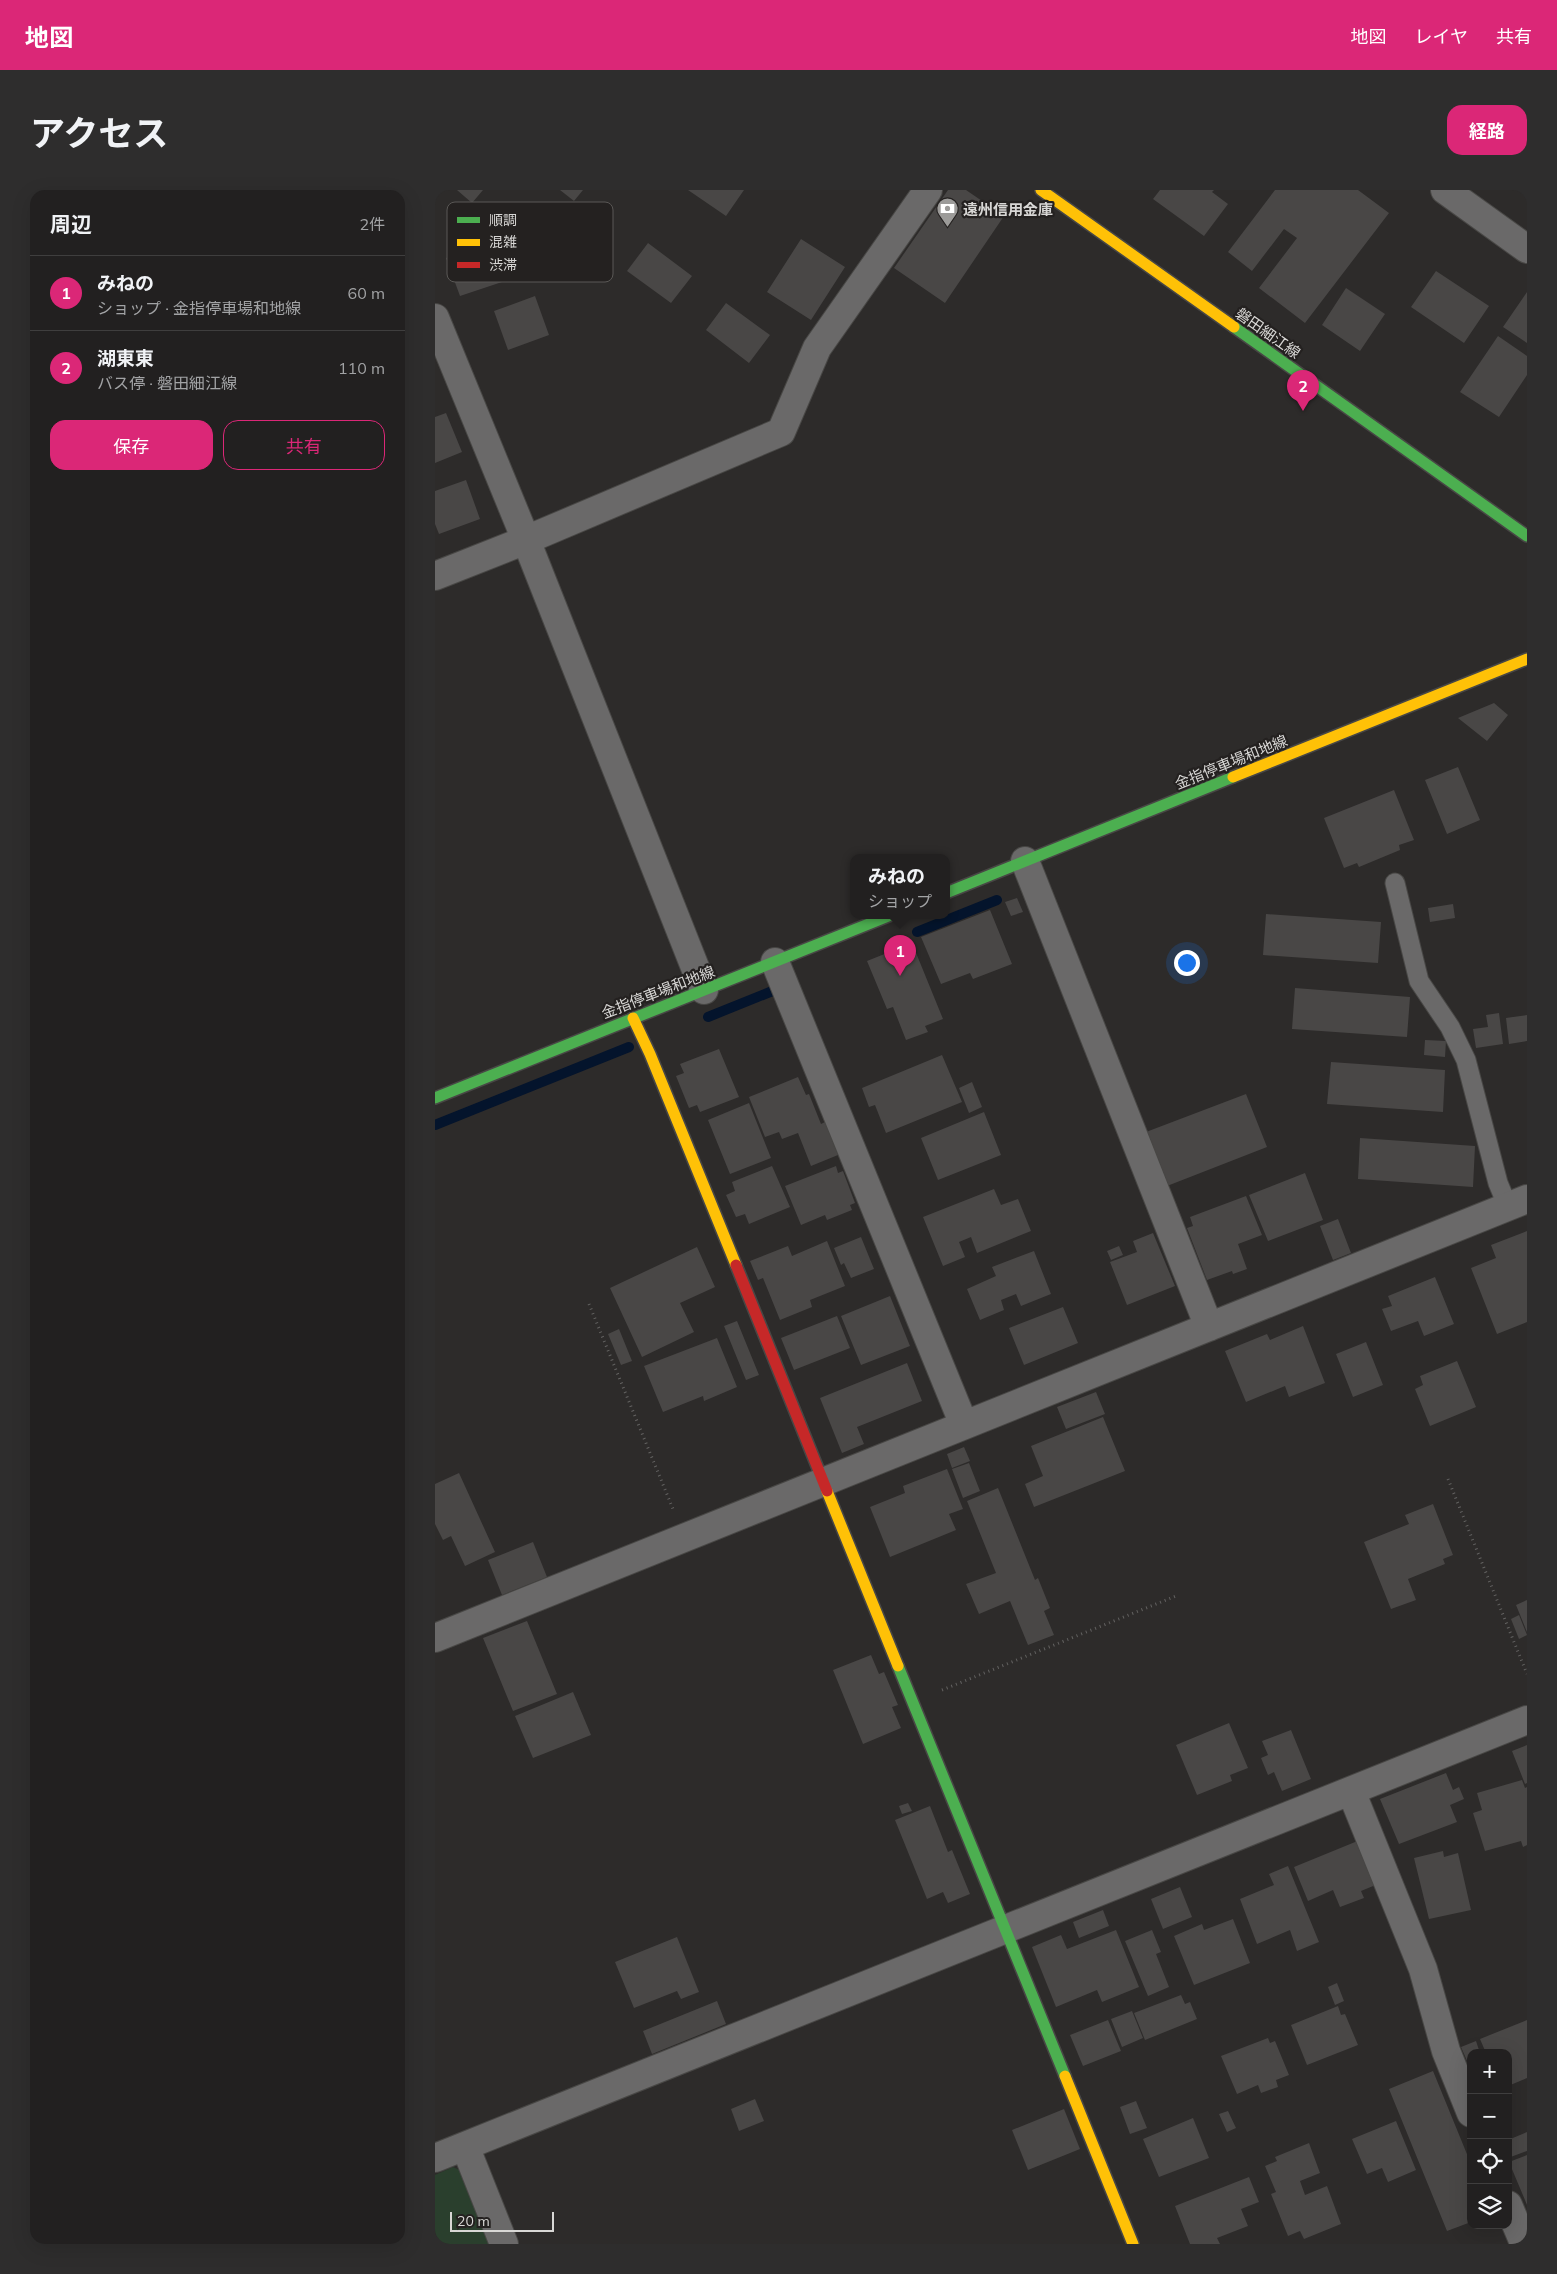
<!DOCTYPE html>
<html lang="ja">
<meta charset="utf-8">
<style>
body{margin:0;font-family:Mulish,"Noto Sans JP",sans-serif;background:#2e2d2d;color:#f1f3f6}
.controls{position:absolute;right:15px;bottom:15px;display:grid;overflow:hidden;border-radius:10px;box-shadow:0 5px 20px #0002}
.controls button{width:45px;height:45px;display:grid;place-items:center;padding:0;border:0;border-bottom:1px solid #3f3e3e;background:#222020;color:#f1f3f6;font:25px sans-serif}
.scale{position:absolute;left:15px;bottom:12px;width:104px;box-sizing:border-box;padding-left:5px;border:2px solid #d8d7d5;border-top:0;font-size:14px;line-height:18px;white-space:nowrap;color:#d8d7d5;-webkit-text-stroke:4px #242120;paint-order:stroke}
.you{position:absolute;left:751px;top:772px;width:18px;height:18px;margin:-12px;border:4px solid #fff;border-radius:50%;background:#1a73e8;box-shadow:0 0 0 8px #1a73e833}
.badge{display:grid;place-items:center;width:32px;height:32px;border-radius:50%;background:#db2777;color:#fff;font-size:16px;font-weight:700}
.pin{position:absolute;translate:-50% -41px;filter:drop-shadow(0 1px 2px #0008)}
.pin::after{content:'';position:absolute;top:26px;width:18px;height:15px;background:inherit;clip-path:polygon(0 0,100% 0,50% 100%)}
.popup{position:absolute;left:415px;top:664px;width:100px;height:65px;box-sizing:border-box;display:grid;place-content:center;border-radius:10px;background:#222020;filter:drop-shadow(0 1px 4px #0005);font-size:16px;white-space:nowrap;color:#a2a3a5}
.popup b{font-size:19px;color:#f1f3f6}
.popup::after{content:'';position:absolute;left:50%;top:100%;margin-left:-10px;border:10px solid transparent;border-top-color:#222020}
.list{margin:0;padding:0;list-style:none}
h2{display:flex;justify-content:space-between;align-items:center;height:65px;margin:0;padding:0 20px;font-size:21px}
h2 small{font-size:16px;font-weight:400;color:#a2a3a5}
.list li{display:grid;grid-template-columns:32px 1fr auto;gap:15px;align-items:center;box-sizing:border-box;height:75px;padding:0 20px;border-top:1px solid #3f3e3e}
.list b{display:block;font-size:19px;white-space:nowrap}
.list p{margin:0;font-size:16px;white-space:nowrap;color:#a2a3a5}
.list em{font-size:16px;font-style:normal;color:#a2a3a5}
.actions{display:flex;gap:10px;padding:15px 20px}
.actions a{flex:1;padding:11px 0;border:1px solid #db2777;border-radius:15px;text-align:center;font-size:18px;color:#db2777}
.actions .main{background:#db2777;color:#fff}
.icon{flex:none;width:28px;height:28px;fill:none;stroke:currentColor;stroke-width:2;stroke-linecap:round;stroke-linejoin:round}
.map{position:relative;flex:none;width:1092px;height:2054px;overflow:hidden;border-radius:15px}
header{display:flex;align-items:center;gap:30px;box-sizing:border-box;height:70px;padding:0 25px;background:#db2777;color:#fff}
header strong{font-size:24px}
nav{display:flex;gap:28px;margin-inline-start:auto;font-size:18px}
.intro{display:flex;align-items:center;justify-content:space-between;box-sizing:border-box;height:120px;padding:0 30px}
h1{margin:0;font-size:35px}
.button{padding:12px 22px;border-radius:15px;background:#db2777;color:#fff;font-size:18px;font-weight:700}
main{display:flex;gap:30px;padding:0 30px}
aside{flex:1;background:#222020;border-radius:15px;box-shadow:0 5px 20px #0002}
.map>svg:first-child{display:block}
</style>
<header>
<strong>地図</strong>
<nav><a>地図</a><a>レイヤ</a><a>共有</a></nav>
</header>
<div class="intro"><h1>アクセス</h1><a class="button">経路</a></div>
<main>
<aside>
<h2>周辺<small>2件</small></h2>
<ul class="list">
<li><span class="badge">1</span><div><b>みねの</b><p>ショップ · 金指停車場和地線</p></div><em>60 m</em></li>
<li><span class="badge">2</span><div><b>湖東東</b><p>バス停 · 磐田細江線</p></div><em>110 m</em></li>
</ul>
<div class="actions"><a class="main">保存</a><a>共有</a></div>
</aside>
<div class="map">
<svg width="1092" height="2054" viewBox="0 0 1092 2054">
<rect width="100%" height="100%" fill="#2d2b2a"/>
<path fill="#2a3f2d" d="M 18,1977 L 29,1982 L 57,2054 L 0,2054 L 0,1985 Z"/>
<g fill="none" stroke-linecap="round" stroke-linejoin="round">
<path stroke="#04142c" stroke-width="10" d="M 482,742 L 562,710
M 273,827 L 340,800
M 0,935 L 194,857"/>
</g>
<path fill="#494746" d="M 22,0 L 48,0 L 37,13 Z
M 125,0 L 148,0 L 139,11 Z
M 253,0 L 309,0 L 291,26 Z
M 513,0 L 531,0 L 569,26 L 510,113 L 459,78 Z
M 725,0 L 779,0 L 777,2 L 793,14 L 769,46 L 718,9 Z
M 840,0 L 923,0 L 954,23 L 870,133 L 824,98 L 862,48 L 849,39 L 817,81 L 793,62 Z
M 366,49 L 410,77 L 376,130 L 332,102 Z
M 53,53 L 67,92 L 25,106 L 11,68 Z
M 213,53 L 257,86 L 236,113 L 192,81 Z
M 1001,81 L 1054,116 L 1029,153 L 976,117 Z
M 911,98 L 950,124 L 925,161 L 887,135 Z
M 1092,102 L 1092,153 L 1068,137 Z
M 100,106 L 114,145 L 73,160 L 59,121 Z
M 291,113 L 335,145 L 314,173 L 271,140 Z
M 1063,146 L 1092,166 L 1092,185 L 1064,227 L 1025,202 Z
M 11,223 L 27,262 L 0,273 L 0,227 Z
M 31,290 L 45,329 L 4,344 L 0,334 L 0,301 Z
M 1059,513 L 1073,525 L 1052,551 L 1023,528 Z
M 1023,577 L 1045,630 L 1012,644 L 990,590 Z
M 959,600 L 979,650 L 964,655 L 965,660 L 924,677 L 922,673 L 909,678 L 889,628 Z
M 582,708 L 588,722 L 576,726 L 570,712 Z
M 1018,714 L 1020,728 L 995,732 L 993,718 Z
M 555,720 L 577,774 L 538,789 L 535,783 L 506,794 L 486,747 Z
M 831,724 L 946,732 L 943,773 L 828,765 Z
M 477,753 L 508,829 L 490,836 L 493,842 L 471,850 L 458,817 L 452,819 L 432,771 Z
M 860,798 L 975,807 L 972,847 L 857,839 Z
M 1064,823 L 1068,854 L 1041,858 L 1038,839 L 1053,837 L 1051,825 Z
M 1092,825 L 1092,851 L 1074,854 L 1071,828 Z
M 990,850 L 1011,851 L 1010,867 L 989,865 Z
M 284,859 L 304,907 L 265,922 L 262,915 L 254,918 L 241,886 L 249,883 L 245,874 Z
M 507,865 L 527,912 L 451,943 L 440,915 L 434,917 L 427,898 Z
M 896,872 L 1010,880 L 1008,922 L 892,914 Z
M 363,887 L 371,905 L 374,904 L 386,934 L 390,932 L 403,965 L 376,976 L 363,943 L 347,949 L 344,942 L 330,947 L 314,907 Z
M 537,892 L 547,917 L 534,923 L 524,898 Z
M 811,904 L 832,957 L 732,996 L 711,942 Z
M 314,913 L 336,968 L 295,984 L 273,930 Z
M 549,922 L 566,965 L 503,990 L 486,948 Z
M 925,948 L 1040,956 L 1038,997 L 923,989 Z
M 337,976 L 355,1017 L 314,1034 L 310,1024 L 301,1027 L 291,1005 L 300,1001 L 297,992 Z
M 401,976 L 403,983 L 408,981 L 420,1013 L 415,1015 L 417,1020 L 392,1030 L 390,1025 L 366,1035 L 350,996 Z
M 870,983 L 888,1030 L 833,1051 L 814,1005 Z
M 559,999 L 566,1015 L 583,1009 L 596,1041 L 542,1063 L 536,1047 L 524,1052 L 530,1067 L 508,1076 L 488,1027 Z
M 811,1006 L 827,1045 L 803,1054 L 812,1079 L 798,1084 L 797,1081 L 772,1090 L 752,1038 L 758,1036 L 755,1027 Z
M 903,1029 L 916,1063 L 898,1070 L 885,1036 Z
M 1092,1041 L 1092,1132 L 1062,1144 L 1036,1078 L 1061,1068 L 1056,1055 Z
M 718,1043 L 740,1096 L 692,1115 L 675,1072 L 702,1062 L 698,1051 Z
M 426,1047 L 439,1079 L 416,1088 L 409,1073 L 406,1075 L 399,1058 Z
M 392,1051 L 410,1096 L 375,1110 L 377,1117 L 345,1130 L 328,1088 L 323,1090 L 315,1071 L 353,1056 L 357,1066 Z
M 684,1056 L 688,1065 L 676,1070 L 672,1061 Z
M 262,1057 L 280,1097 L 245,1113 L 259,1142 L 207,1167 L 175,1098 Z
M 599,1061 L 616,1104 L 586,1116 L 581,1104 L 566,1110 L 569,1120 L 545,1130 L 532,1099 L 561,1086 L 557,1077 Z
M 1000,1087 L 1019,1134 L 989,1146 L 983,1131 L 956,1141 L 947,1119 L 957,1116 L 953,1106 Z
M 455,1106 L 475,1156 L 426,1175 L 406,1126 Z
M 628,1117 L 643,1153 L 589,1175 L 574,1138 Z
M 402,1126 L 415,1158 L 359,1180 L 346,1148 Z
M 302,1131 L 324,1185 L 311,1190 L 289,1136 Z
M 868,1136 L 890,1193 L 854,1207 L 850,1196 L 811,1212 L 790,1161 L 832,1144 L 835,1150 Z
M 184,1139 L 197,1171 L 186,1175 L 173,1144 Z
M 282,1148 L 302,1197 L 269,1211 L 268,1206 L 228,1222 L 209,1176 Z
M 931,1152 L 948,1195 L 918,1207 L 901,1164 Z
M 1022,1171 L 1041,1217 L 995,1236 L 980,1199 L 988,1195 L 985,1186 Z
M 472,1173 L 487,1211 L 422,1237 L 429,1254 L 407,1263 L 385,1208 Z
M 661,1202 L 670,1224 L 631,1239 L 622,1217 Z
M 668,1227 L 690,1281 L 599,1317 L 590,1294 L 608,1286 L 596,1256 Z
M 529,1257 L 535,1271 L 517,1278 L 512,1264 Z
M 534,1273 L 545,1301 L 528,1308 L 517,1279 Z
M 512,1279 L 528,1319 L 514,1324 L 521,1340 L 455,1367 L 435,1317 L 470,1303 L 468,1296 Z
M 24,1283 L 60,1362 L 30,1376 L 16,1346 L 8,1350 L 0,1334 L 0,1294 Z
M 563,1298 L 600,1390 L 603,1388 L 615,1418 L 609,1421 L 619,1445 L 593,1455 L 575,1411 L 544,1424 L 531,1394 L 561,1383 L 532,1311 Z
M 998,1314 L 1018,1365 L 1008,1369 L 1010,1374 L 973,1389 L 981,1410 L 956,1419 L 929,1352 L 974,1334 L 970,1325 Z
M 98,1352 L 112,1387 L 67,1405 L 53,1370 Z
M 1092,1410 L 1092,1442 L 1081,1415 Z
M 1084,1425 L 1092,1445 L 1084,1449 L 1076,1429 Z
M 92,1431 L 122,1504 L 78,1521 L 48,1448 Z
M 436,1465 L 444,1484 L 449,1482 L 463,1515 L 457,1517 L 466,1538 L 428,1554 L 398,1480 Z
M 138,1502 L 156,1545 L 98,1568 L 80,1526 Z
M 794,1533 L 813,1578 L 795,1585 L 797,1591 L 762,1605 L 741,1555 Z
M 856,1540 L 876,1589 L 847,1601 L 839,1582 L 833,1585 L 826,1568 L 833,1565 L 827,1551 Z
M 1092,1555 L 1092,1593 L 1090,1594 L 1077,1561 Z
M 1011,1583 L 1018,1600 L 1024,1597 L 1029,1609 L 1015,1615 L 1022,1632 L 964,1654 L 945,1609 Z
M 1087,1590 L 1090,1598 L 1092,1597 L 1092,1655 L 1088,1657 L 1086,1651 L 1050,1661 L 1038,1623 L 1047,1620 L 1042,1603 Z
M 473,1613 L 477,1621 L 467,1624 L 464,1616 Z
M 495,1616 L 513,1662 L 517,1660 L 535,1704 L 513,1713 L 508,1702 L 492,1709 L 460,1630 Z
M 925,1650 L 943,1694 L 926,1701 L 929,1708 L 905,1717 L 898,1700 L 873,1711 L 859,1677 Z
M 1008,1661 L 1009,1667 L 1023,1663 L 1036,1720 L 994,1729 L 979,1668 Z
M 853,1676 L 884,1752 L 862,1761 L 855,1740 L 822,1754 L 805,1709 L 839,1695 L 834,1684 Z
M 745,1697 L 757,1727 L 728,1739 L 716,1709 Z
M 668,1720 L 674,1736 L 644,1748 L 638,1732 Z
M 798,1729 L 815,1773 L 759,1795 L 739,1746 L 767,1734 L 769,1740 Z
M 681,1740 L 704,1797 L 667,1812 L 662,1800 L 621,1817 L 597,1757 L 626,1745 L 632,1759 Z
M 717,1740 L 726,1762 L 721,1764 L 734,1797 L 713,1806 L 690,1751 Z
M 242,1747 L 264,1802 L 246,1809 L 242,1801 L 199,1818 L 180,1772 Z
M 902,1793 L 909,1811 L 900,1815 L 893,1797 Z
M 746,1805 L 750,1814 L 755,1812 L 762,1829 L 710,1850 L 699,1823 Z
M 282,1811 L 291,1834 L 217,1864 L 208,1841 Z
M 903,1816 L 906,1825 L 910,1824 L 923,1855 L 872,1875 L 856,1835 Z
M 697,1821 L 708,1848 L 687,1857 L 676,1829 Z
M 673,1830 L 686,1861 L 648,1876 L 635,1845 Z
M 1092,1830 L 1092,1888 L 1073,1896 L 1073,1863 L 1051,1863 L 1045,1849 Z
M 833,1848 L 835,1853 L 840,1851 L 854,1885 L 841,1890 L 843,1897 L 826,1903 L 823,1895 L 802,1904 L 786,1866 Z
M 1041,1851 L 1045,1863 L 1036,1863 L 1036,1880 L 1026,1857 Z
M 998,1881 L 1036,1974 L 1036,2032 L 1012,2041 L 954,1899 Z
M 320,1909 L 329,1931 L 304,1941 L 296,1919 Z
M 701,1911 L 712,1938 L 695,1944 L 685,1917 Z
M 629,1919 L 645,1959 L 593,1980 L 577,1940 Z
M 793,1921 L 801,1938 L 792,1942 L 784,1924 Z
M 758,1928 L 774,1968 L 724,1987 L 708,1949 Z
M 961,1931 L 981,1980 L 953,1992 L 947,1978 L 932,1984 L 917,1949 Z
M 1092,1942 L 1092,1961 L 1073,1968 L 1073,1950 Z
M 874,1953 L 885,1983 L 865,1991 L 870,2005 L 892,1996 L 906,2034 L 869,2049 L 865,2041 L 853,2046 L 836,2004 L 841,2002 L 830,1976 L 842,1971 L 840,1967 Z
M 1092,1965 L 1092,2015 L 1074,1972 Z
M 814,1987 L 824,2012 L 806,2019 L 813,2036 L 782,2048 L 785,2054 L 755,2054 L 740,2016 Z"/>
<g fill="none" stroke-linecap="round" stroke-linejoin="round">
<defs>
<path id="lane" d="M 960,693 L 984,791 L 1015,837 L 1031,870 L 1063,993 L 1073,1017"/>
<path id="street" d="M 1010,0 L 1092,59
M 0,128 L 91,350 L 269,800
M 0,386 L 91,350 L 346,242 L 382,158 L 493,0
M 590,671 L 774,1137
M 340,772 L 529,1235
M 0,1448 L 1092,1009
M 916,1601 L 988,1779 L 1011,1861 L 1036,1923
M 30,1956 L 69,2054
M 0,1968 L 1092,1530
M 1073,2015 L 1089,2053"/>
<path id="fast" d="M 799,137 L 1092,346
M 511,703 L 798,587
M 0,908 L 456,725
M 463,1476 L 630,1886"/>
<path id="slow" d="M 606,0 L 799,137
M 798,587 L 1092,469
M 198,828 L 215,864 L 301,1075
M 392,1301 L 463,1476
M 630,1886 L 698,2054"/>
<path id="jam" d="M 301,1075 L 392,1301"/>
</defs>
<use href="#lane" stroke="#484745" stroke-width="21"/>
<use href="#street" stroke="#484745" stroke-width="30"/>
<use href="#fast" stroke="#484745" stroke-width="14"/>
<use href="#slow" stroke="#484745" stroke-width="14"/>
<use href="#jam" stroke="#484745" stroke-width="14"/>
<path stroke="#636261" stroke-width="3" stroke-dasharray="1 4" stroke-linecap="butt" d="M 154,1114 L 238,1319
M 1013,1289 L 1092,1484
M 507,1500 L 741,1406"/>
<use href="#lane" stroke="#6a6969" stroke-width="19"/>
<use href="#street" stroke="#6a6969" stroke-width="28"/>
<use href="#fast" stroke="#4caf50" stroke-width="11"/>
<use href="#slow" stroke="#ffc107" stroke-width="11"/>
<use href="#jam" stroke="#c62828" stroke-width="11"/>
</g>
<defs>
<symbol id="bank-pin" viewBox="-11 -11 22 30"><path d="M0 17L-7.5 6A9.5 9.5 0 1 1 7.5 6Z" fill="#9c9b99" stroke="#242120"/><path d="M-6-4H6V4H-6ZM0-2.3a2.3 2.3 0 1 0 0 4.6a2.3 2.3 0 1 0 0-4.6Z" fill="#fff"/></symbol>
</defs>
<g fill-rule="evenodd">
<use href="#bank-pin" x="500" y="6" width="25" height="34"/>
</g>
<g text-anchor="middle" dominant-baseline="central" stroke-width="4.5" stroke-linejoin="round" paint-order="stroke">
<g font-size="15" font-weight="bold" fill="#d8d7d5" stroke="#242120" text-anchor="start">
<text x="528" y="19">遠州信用金庫</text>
</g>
<g font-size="15" fill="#d8d7d5" stroke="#242120">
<text transform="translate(833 143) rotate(35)">磐田細江線</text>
<text transform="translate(796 572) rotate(-22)">金指停車場和地線</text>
<text transform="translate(223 802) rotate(-21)">金指停車場和地線</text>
</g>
</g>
<rect x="12" y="12" width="166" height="80" rx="8" fill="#242120" stroke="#5a5856" stroke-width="1"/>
<rect x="22" y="27" width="23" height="6" fill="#4caf50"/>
<rect x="22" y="49" width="23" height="7" fill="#ffc107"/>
<rect x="22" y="72" width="23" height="6" fill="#c62828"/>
<g font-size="14" fill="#d8d7d5">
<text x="54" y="35">順調</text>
<text x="54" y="57">混雑</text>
<text x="54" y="80">渋滞</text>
</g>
</svg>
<div class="controls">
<button>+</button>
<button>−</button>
<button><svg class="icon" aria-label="locate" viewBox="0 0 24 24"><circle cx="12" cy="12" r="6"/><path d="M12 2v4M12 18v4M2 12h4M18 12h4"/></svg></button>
<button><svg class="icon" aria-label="layers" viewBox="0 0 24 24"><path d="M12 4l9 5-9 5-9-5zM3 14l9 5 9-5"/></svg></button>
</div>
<div class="scale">20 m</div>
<div class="you"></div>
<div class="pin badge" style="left:465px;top:786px">1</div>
<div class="popup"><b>みねの</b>ショップ</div>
<div class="pin badge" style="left:868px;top:221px">2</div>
</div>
</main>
